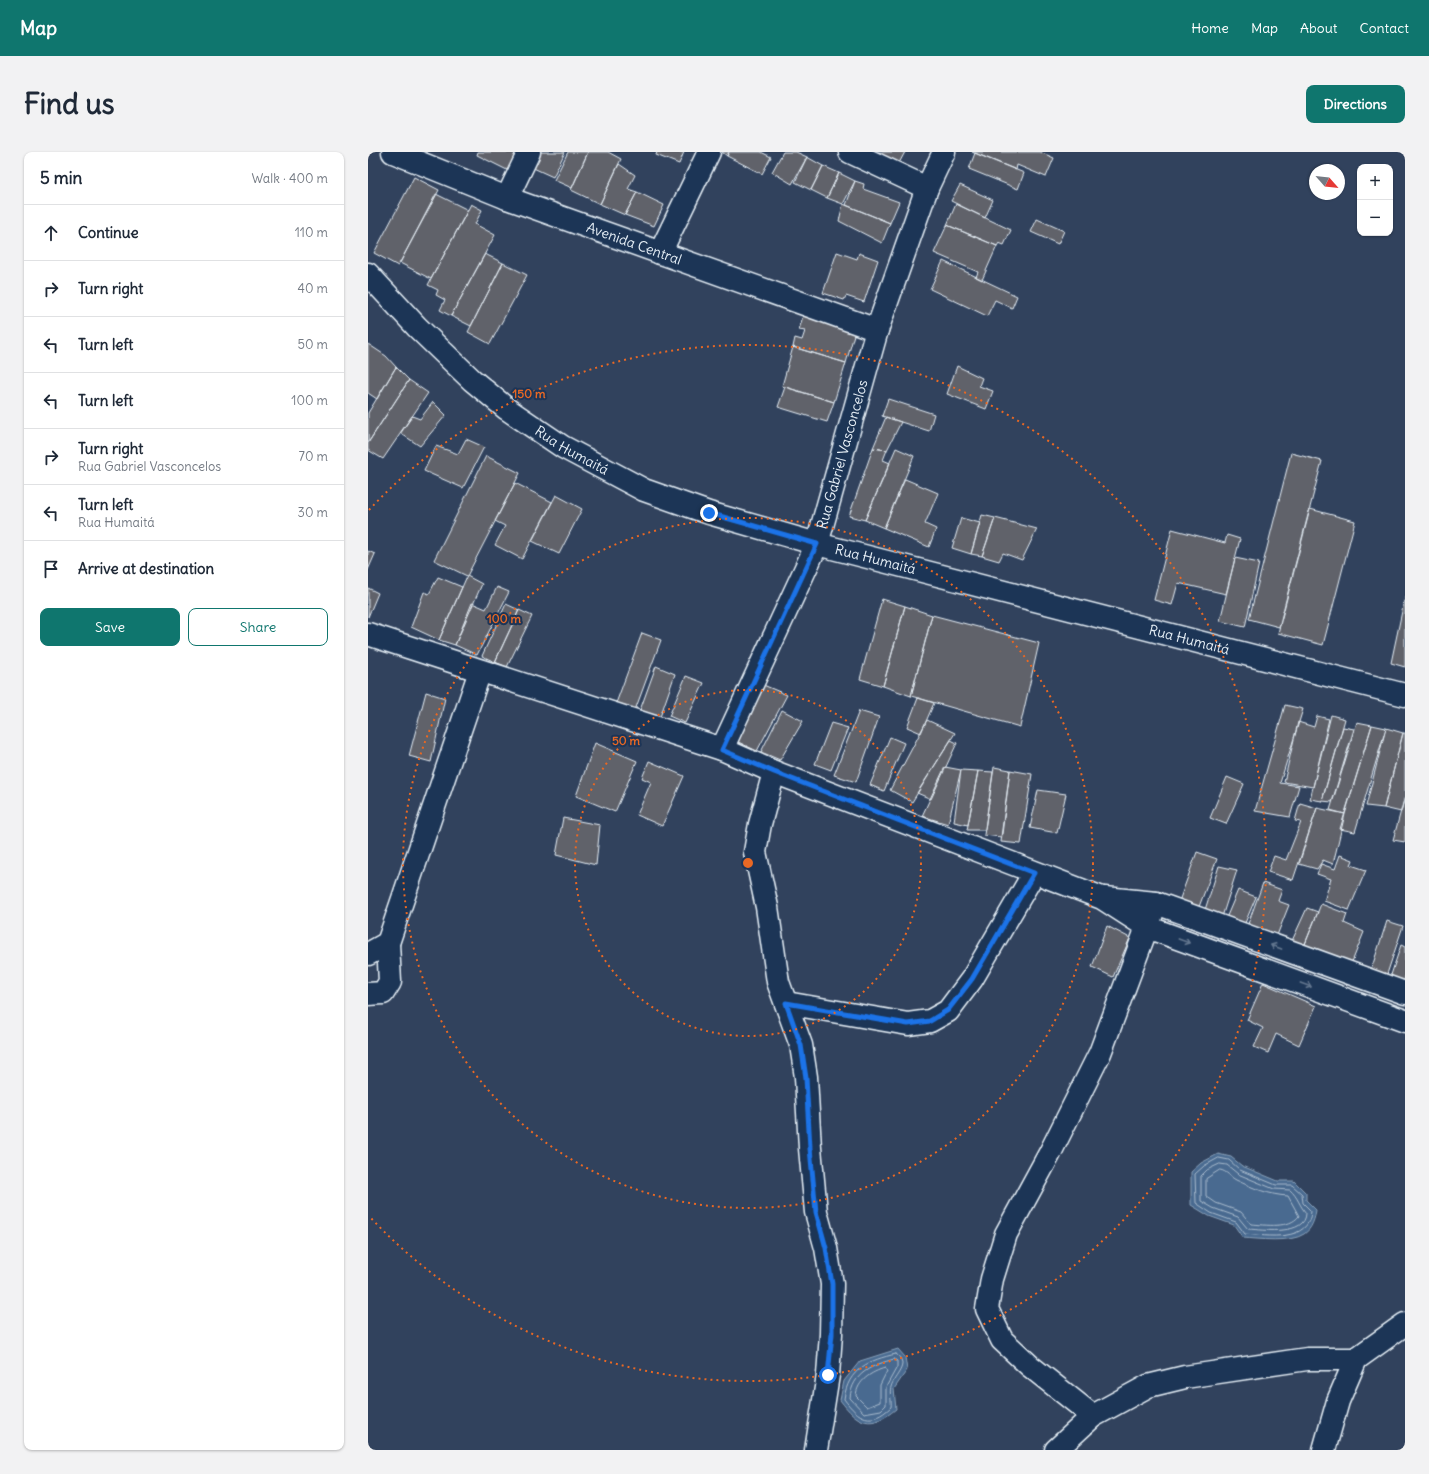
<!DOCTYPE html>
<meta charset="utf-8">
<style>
body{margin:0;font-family:Delius,sans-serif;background:#f2f2f3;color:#1f2937}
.controls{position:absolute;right:12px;top:12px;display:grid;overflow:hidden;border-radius:8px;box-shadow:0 1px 3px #0004}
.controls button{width:36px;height:36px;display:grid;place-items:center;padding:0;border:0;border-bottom:1px solid #e0e1e3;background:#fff;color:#1f2937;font:20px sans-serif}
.compass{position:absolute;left:941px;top:12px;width:36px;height:36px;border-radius:50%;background:#fff;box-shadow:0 1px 3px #0004;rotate:117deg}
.stop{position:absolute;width:12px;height:12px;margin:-9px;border:3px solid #1a73e8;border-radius:50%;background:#fff}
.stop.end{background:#1a73e8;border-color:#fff;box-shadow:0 1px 4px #0008}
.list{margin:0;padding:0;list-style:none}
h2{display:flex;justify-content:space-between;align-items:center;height:52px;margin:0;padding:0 16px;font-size:17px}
h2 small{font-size:13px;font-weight:400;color:#747a83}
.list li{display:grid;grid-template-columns:26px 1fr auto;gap:12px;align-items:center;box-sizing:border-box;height:56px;padding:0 16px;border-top:1px solid #e0e1e3}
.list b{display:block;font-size:15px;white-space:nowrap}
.list p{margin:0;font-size:13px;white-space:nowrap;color:#747a83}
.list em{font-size:13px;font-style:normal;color:#747a83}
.actions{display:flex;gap:8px;padding:12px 16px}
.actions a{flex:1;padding:9px 0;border:1px solid #0f766e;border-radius:8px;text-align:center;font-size:14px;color:#0f766e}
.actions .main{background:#0f766e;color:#fff}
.icon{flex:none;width:22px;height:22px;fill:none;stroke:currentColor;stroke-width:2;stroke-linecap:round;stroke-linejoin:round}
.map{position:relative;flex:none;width:1037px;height:1298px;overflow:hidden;border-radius:8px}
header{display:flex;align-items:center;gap:24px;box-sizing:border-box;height:56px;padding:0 20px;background:#0f766e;color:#fff}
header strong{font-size:19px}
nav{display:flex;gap:22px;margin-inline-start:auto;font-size:14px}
.intro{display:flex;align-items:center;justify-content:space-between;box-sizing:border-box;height:96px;padding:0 24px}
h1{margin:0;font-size:28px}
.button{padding:10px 18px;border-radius:8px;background:#0f766e;color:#fff;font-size:14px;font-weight:700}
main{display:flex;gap:24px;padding:0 24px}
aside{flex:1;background:#fff;border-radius:8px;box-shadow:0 1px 3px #0004}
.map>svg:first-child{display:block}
</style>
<header>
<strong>Map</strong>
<nav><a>Home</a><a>Map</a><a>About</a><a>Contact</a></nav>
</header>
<div class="intro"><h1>Find us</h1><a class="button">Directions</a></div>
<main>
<aside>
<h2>5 min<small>Walk · 400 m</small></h2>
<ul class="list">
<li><svg class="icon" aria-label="ahead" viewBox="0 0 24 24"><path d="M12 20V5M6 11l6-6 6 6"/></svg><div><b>Continue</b></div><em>110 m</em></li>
<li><svg class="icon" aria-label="right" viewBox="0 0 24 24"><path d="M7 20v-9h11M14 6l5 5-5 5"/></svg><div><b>Turn right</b></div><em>40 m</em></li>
<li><svg class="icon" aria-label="left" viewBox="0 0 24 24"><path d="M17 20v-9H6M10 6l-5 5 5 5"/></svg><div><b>Turn left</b></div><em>50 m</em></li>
<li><svg class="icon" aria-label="left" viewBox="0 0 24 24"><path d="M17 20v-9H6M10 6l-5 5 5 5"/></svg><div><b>Turn left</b></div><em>100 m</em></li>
<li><svg class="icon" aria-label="right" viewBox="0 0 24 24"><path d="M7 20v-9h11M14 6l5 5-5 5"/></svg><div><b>Turn right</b><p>Rua Gabriel Vasconcelos</p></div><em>70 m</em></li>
<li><svg class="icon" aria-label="left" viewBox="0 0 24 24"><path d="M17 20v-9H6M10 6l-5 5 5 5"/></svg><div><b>Turn left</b><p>Rua Humaitá</p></div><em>30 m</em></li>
<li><svg class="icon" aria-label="arrive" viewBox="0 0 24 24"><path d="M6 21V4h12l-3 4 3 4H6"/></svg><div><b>Arrive at destination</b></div></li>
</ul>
<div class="actions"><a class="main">Save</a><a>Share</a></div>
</aside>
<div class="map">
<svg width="1037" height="1298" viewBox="0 0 1037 1298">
<rect width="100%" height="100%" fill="#31425d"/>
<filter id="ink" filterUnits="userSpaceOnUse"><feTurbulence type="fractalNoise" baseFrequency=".025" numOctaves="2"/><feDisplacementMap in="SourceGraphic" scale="8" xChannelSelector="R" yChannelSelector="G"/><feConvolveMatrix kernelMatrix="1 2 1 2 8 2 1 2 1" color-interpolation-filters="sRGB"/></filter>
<g filter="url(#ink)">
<path fill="#4a6b90" stroke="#89a1ba" d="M 850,1002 L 863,1005 L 874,1014 L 910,1029 L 926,1029 L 938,1041 L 938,1048 L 948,1058 C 947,1066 944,1077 936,1082 C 923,1091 890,1087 875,1086 L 866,1073 L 841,1064 L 823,1053 L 823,1020 L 833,1011 Z
M 530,1197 L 537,1205 L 539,1218 L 526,1237 L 528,1257 C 503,1278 490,1272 472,1248 L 476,1229 L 492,1209 Z"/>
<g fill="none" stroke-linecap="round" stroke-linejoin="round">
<path stroke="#a9bbce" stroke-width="1" d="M 851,1006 L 861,1008 L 872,1018 L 908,1033 L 924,1033 L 934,1042 L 935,1051 L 943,1059 C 942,1091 899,1084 877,1082 L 868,1070 L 843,1061 L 828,1051 L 827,1022 L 836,1014 Z
M 852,1012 L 859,1013 L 870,1022 L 906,1037 L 922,1038 C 930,1045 931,1053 938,1061 C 938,1084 896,1078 880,1077 L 870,1065 L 845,1056 L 833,1049 L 833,1024 L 839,1018 Z
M 852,1018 C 859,1019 862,1025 868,1028 C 885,1036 901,1043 920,1044 L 931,1064 C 921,1077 898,1073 883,1072 L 873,1060 L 848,1051 L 838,1044 L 838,1027 Z
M 528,1202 C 543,1213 526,1223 523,1235 C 521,1241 524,1249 523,1255 C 503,1274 491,1267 476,1247 C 480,1217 501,1208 528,1202 Z
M 526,1207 L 529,1209 L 529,1215 L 518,1235 L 518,1253 L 513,1258 L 496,1261 L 482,1246 C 484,1221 505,1213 526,1207 Z
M 517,1216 L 519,1219 L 512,1233 L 512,1250 L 499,1255 L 488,1244 C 489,1229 503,1220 517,1216 Z"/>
</g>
<path fill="#61626b" stroke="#e8f1f8" d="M 110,0 L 153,0 L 143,20 L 109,3 Z
M 168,0 L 197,0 L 185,25 L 161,14 Z
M 200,0 L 220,0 L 204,36 L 186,28 Z
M 220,0 L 240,0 L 253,7 L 232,52 L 203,38 Z
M 289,0 L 316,0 L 311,12 L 288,3 Z
M 354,0 L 361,0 L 359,4 Z
M 361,0 L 393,0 L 403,5 L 394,22 L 359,4 Z
M 415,0 L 428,0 L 439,5 L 424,32 L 404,20 Z
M 502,0 L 537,0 L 530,13 Z
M 604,0 L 672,0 L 686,6 L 678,25 L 649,13 L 648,18 Z
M 607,1 L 656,21 L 650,37 L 601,17 Z
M 439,5 L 455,14 L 443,38 L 427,30 Z
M 251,12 L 267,23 L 260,37 L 269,40 L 257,63 L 232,52 Z
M 455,14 L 471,21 L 459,46 L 443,38 Z
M 471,21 L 487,29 L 475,52 L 459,46 Z
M 46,25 L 71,38 L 30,114 L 6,101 Z
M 487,29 L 496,32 L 495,37 L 531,50 L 522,71 L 478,53 Z
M 592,33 L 625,48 L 617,66 L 583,49 Z
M 269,40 L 296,53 L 286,74 L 257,63 Z
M 68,42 L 100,58 L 63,127 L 32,111 Z
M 103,52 L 114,58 L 107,72 L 127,83 L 83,164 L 72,158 L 77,148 L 68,143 L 70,138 L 60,133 Z
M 475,52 L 522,71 L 514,91 L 471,69 Z
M 588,52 L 643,78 L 636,93 L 631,91 L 629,94 L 579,73 Z
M 669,67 L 696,79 L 690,92 L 663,80 Z
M 579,73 L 629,94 L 614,128 L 608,125 L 610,120 L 566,101 Z
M 469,100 L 489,107 L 491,101 L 510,108 L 496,150 L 478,144 L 476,148 L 455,141 Z
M 117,102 L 135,111 L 103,174 L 83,164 Z
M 575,109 L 649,144 L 644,156 L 627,148 L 619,164 L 562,137 Z
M 135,111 L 159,123 L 122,192 L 100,180 Z
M 435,164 L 487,179 L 478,211 L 425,195 L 427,186 L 434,188 L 437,179 L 431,178 Z
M 0,192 L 18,204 L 28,215 L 9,247 L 0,241 Z
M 425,195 L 478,211 L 466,250 L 414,234 Z
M 589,214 L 614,226 L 611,234 L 625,239 L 618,257 L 579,242 Z
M 28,215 L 41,228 L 0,291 L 0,261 Z
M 41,228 L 60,241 L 15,307 L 0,298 L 0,291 Z
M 417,235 L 466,250 L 459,270 L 410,255 Z
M 520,247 L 566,262 L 561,279 L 514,264 Z
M 65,250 L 78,263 L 52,294 L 32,281 L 44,264 L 52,267 Z
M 518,265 L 533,270 L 519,298 L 505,296 Z
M 98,287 L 116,295 L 95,336 L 56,319 L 68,294 L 90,302 Z
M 505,296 L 519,298 L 515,308 L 522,311 L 497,368 L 481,364 Z
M 528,296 L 546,304 L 516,376 L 497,368 Z
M 923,301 L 954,309 L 911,475 L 881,467 Z
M 118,304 L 152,321 L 99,424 L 66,408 Z
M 537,327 L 570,341 L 557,372 L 568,377 L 561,395 L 516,376 Z
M 147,331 L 184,350 L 154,407 L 127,393 L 137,374 L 127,369 Z
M 188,343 L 214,357 L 191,402 L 164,389 Z
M 942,357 L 987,369 L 955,493 L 910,481 Z
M 614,363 L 627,366 L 614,404 L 603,402 Z
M 593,366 L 612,371 L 603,402 L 584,396 Z
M 627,366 L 669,377 L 654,408 L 635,401 L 631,409 L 614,404 Z
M 804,377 L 857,391 L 859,383 L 872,387 L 858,442 L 810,431 L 804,453 L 786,448 Z
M 0,399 L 7,402 L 0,418 Z
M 867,406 L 891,411 L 877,475 L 852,469 Z
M 99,424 L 114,432 L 87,493 L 71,488 Z
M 70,425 L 94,435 L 71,488 L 43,475 L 56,440 L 61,442 Z
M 129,435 L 141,440 L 109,503 L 87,493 L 104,451 L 118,457 Z
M 0,436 L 10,441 L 0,465 Z
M 1037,445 L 1037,515 L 1023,511 Z
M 514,447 L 537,454 L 515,534 L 492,527 Z
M 138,452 L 151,458 L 127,510 L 114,504 Z
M 537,454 L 564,463 L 543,544 L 515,534 Z
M 151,458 L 164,464 L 139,515 L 127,510 Z
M 564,463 L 671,491 L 652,575 L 543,544 Z
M 274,481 L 293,488 L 266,561 L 247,554 Z
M 288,514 L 307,522 L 291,568 L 271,561 Z
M 318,524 L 336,531 L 317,571 L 301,564 Z
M 393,532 L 419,543 L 389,599 L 366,588 Z
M 58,540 L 77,546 L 63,610 L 41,604 Z
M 550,546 L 566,551 L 553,581 L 539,575 Z
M 917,553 L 935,557 L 912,631 L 931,634 L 922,665 L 887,659 Z
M 414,558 L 435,569 L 412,608 L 393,600 Z
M 491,559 L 511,565 L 488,630 L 466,623 Z
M 963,563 L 977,567 L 954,649 L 942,647 Z
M 949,564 L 961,567 L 945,635 L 916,630 L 930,570 L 946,575 Z
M 559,568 L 587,581 L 544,650 L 522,638 Z
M 989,570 L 1004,573 L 977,662 L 962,658 Z
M 463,571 L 480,576 L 463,618 L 447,612 Z
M 1004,573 L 1018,576 L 987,680 L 972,677 Z
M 975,575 L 986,577 L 964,650 L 954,649 Z
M 1018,576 L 1035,581 L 1016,656 L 998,654 Z
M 1035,581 L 1037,581 L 1037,644 L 1033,660 L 1016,656 Z
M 522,585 L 536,591 L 516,639 L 502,633 Z
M 583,588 L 589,591 L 563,647 L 549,641 Z
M 227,591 L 269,609 L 247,660 L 208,644 Z
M 281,609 L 316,624 L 294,674 L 269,663 L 283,630 L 274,626 Z
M 577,615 L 593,618 L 580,672 L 554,664 Z
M 626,615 L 642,618 L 633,685 L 616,683 Z
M 593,618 L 610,619 L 600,673 L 586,670 Z
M 642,618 L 664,622 L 653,692 L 633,690 Z
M 610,619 L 625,620 L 617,678 L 599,678 Z
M 859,625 L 876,632 L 858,672 L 842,666 Z
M 670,638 L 698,642 L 689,681 L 662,676 Z
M 1037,644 L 1037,690 L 1025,688 Z
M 932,651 L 949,656 L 925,728 L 900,720 L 906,704 L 918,708 L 933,670 L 927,669 Z
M 949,656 L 977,662 L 965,712 L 955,708 L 949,717 L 931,712 Z
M 195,666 L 232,673 L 228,713 L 188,703 Z
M 829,700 L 849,707 L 829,760 L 810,752 Z
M 972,703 L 985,708 L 983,713 L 998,718 L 981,758 L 956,749 L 963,727 L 949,722 L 953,712 L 967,717 Z
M 851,714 L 869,718 L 853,768 L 836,761 Z
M 895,731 L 914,738 L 910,749 L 921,753 L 906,791 L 877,780 Z
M 870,738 L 888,745 L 874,778 L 856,771 Z
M 953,752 L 979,762 L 976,771 L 996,780 L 982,815 L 935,797 Z
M 939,756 L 950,760 L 935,797 L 923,791 Z
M 1019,769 L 1035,774 L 1017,828 L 1002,821 Z
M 739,774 L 762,786 L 745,825 L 724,815 Z
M 1033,793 L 1037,795 L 1037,826 L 1034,835 L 1021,829 Z
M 895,831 L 948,854 L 931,893 L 908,882 L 900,901 L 886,895 L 895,876 L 879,868 Z"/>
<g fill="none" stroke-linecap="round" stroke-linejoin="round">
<defs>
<g id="minor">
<path id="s1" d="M 25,0 L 139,46 L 509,178"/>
<path d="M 482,0 L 559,36"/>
<path d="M 139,46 L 161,0"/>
<path d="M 292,101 L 341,0"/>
<path d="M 0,482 L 354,597 L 406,620 L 734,746 L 779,775 L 1037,869"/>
<path id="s2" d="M 354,597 L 449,392 L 509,178 L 559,36 L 576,0"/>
<path d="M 406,620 L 392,672 L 387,700 L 399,755 L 410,830 L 433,893 L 438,925 L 442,996 L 448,1060 L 458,1096 L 464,1132 L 463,1182 L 460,1223 L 448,1298"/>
<path d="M 737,746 L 788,751 L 1037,841"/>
<path d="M 0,802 L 20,791"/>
<path d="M 0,842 L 15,841 L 22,830 L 20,791 L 112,519"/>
<path d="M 418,851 L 540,872 L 562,869 L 580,859 L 604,827 L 666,721"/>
<path d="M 725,1264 L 662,1214 L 634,1188 L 619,1157 L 624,1127 L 638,1082 L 682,1001 L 732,901 L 788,751"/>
<path d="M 688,1298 L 725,1264 L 780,1234 L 817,1225 L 939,1207 L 988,1207"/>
<path d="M 956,1298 L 970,1249 L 988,1207 L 1037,1172"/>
</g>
<g id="major">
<path id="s3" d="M 0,122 L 49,175 L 104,228 L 139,257 L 195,295 L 276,338 L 341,361 L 449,392 L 1037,543"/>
</g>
</defs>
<use href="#minor" stroke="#e8f1f8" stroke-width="25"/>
<use href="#major" stroke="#e8f1f8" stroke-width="25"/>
<use href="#minor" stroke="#1d3557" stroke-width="22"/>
<use href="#major" stroke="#1d3557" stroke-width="22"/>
</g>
<defs><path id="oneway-shaft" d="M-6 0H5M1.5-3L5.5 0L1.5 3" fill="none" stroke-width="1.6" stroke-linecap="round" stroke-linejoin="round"/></defs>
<g stroke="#64778f">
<use href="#oneway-shaft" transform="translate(816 789) rotate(20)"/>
<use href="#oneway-shaft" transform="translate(908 795) rotate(-160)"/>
<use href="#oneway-shaft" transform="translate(938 833) rotate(20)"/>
</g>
</g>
<g fill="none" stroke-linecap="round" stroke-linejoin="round" filter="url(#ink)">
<path stroke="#1a73e8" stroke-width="5" d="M 341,361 L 449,392 L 354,598 L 406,620 L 666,721 L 604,827 L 580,858 L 562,869 L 540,872 L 418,851 L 433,893 L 438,926 L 442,996 L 448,1060 L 458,1096 L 464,1132 L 464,1182 L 460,1223"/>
</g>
<g fill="none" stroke="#e86824" stroke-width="2" stroke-dasharray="2 4">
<circle cx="380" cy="711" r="173"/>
<circle cx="380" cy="711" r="345"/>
<path d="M1 358A518 518 0 1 1 1 1064"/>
</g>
<g text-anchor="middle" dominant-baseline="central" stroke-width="4" stroke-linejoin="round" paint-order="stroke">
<g font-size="14" fill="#e8f1f8" stroke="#1d3557">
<text stroke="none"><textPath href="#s1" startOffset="258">Avenida Central</textPath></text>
<text stroke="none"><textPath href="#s3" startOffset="271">Rua Humaitá</textPath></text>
<text stroke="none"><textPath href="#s2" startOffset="319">Rua Gabriel Vasconcelos</textPath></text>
<text stroke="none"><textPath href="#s3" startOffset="595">Rua Humaitá</textPath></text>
<text stroke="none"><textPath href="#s3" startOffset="919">Rua Humaitá</textPath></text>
</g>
</g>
<circle cx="380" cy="711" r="6" fill="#e86824" stroke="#1d3557" stroke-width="2"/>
<g font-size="12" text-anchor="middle" font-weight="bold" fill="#e86824" stroke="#1d3557" stroke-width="4" stroke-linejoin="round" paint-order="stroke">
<text x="161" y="246">150 m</text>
<text x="136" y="471">100 m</text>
<text x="258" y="593">50 m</text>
</g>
</svg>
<div class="controls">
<button>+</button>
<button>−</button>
</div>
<svg class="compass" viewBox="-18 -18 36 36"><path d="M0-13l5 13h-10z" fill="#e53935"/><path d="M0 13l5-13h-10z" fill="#747a83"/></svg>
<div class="stop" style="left:460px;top:1223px"></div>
<div class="stop end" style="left:341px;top:361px"></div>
</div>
</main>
